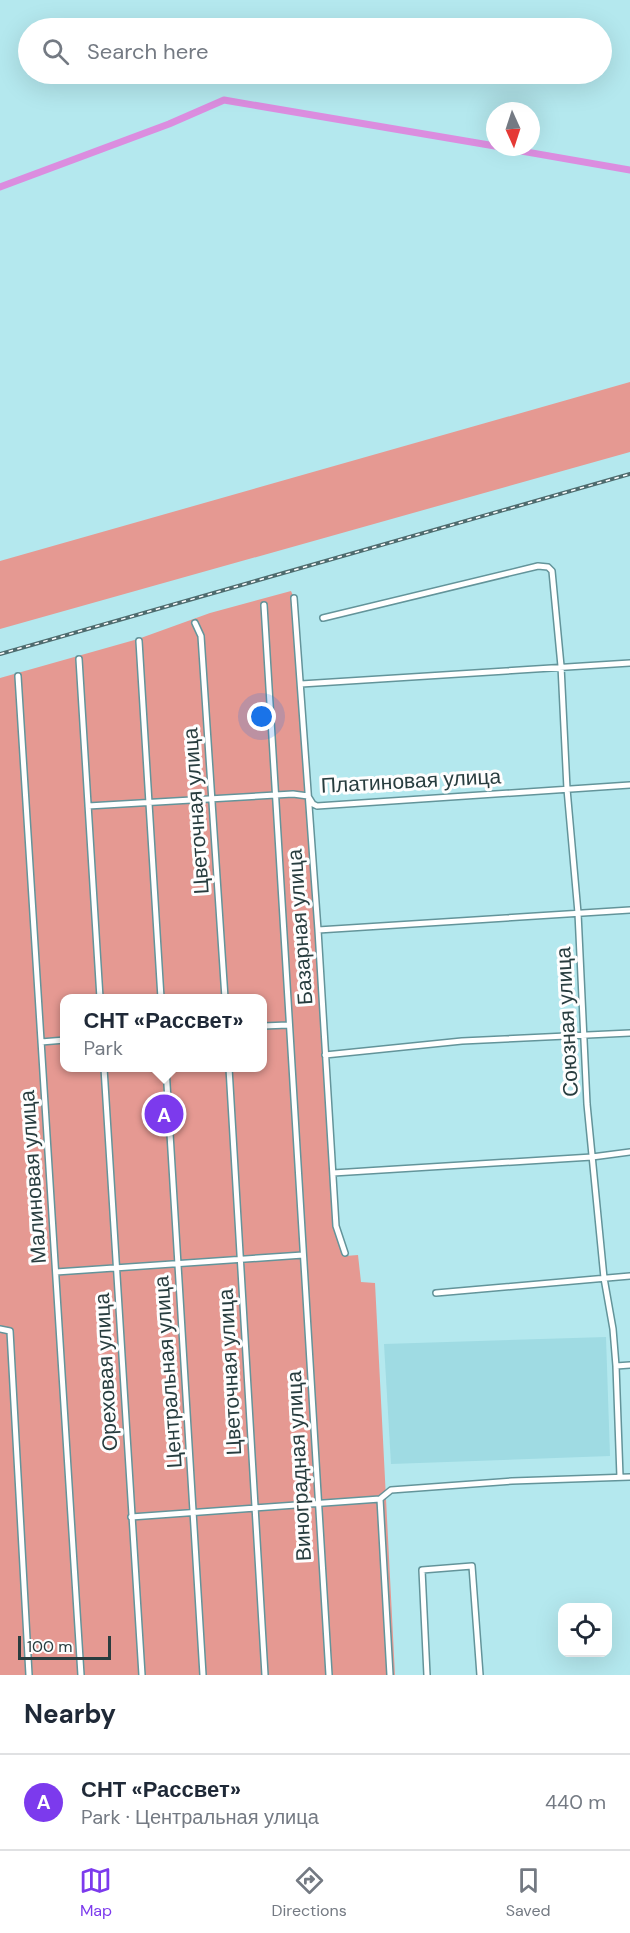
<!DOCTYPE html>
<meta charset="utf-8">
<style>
body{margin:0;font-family:"DM Sans",sans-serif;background:#f6f6f7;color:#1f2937}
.controls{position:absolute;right:18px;bottom:18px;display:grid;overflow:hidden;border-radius:12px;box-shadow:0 6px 24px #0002}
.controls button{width:54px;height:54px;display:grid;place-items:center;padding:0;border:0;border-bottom:2px solid #e0e1e3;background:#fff;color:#1f2937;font:30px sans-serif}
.compass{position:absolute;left:486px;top:102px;width:54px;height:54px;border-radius:50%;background:#fff;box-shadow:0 6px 24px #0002;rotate:177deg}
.scale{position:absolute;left:18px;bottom:15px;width:93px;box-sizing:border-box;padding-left:6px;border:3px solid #283d3f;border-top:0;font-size:16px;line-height:21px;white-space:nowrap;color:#283d3f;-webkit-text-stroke:4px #fefefe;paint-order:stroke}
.you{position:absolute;left:262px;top:717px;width:21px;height:21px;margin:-15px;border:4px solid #fff;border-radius:50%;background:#1a73e8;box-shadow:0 0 0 9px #1a73e833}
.badge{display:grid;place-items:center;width:39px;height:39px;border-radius:50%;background:#7c3aed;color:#fff;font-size:20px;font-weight:700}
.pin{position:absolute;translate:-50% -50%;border:3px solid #fff;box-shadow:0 2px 6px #0006}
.popup{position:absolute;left:60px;top:994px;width:207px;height:78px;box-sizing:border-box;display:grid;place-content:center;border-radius:12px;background:#fff;filter:drop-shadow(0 2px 4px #0005);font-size:20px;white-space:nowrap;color:#747a83}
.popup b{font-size:22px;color:#1f2937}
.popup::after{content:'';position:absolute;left:50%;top:100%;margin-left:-12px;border:12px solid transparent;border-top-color:#fff}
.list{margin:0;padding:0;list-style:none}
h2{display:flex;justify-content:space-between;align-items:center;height:78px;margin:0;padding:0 24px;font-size:26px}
h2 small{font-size:20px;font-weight:400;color:#747a83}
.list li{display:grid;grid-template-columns:39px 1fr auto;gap:18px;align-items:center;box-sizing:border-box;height:96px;padding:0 24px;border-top:2px solid #e0e1e3}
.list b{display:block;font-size:22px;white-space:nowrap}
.list p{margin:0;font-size:20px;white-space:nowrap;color:#747a83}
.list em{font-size:20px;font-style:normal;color:#747a83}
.icon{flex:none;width:33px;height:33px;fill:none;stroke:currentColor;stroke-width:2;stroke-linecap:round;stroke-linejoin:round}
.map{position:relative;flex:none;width:630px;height:1675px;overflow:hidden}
.search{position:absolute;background:#fff;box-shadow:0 6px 24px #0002;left:18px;right:18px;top:18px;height:66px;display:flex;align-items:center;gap:15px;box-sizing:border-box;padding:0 21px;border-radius:33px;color:#747a83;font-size:22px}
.sheet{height:174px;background:#fff}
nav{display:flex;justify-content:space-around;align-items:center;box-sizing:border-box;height:84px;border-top:2px solid #e0e1e3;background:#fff;font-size:16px;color:#747a83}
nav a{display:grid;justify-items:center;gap:3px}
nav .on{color:#7c3aed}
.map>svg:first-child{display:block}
</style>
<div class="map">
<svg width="630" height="1675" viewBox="0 0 630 1675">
<rect width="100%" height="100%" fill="#b4e8ee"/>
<path fill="#9fdbe3" d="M 606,1337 L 610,1456 L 391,1464 L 384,1344 Z"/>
<path fill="#e59992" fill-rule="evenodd" d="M 630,382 L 630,452 L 0,629 L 0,561 Z
M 291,591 L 294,598 L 336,1226 L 345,1256 L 358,1255 L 361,1282 L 375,1283 L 395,1675 L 0,1675 L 0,678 L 138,639 L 210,613 ZM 65,998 L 263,998 L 263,1068 L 65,1068 Z"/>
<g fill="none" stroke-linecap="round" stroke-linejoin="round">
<path stroke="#db8ddf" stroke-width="7" d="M 498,147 L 630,170
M 0,187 L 169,124 L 224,100 L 495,146"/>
<defs>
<path id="minor" d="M 294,598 L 318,930 L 336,1226 L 345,1253
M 264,605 L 329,1675
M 323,618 L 538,566 L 548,567 L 552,571 L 561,666 L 567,789 L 578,913 L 587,1104 L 604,1278 L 613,1329 L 616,1366 L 620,1477
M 195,623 L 201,636 L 225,998
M 139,641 L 161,998
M 79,659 L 100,998
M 18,676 L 81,1675
M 301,684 L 630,663
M 88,806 L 293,794 L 308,796 L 313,804 L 317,806 L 630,785
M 318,930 L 630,910
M 263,1026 L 288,1025
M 41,1042 L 65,1040
M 325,1055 L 462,1041 L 630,1033
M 104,1068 L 142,1675
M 166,1068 L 203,1675
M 229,1068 L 265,1675
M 333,1173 L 592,1157 L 630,1152
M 56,1272 L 303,1255
M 436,1293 L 630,1276
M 0,1329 L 10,1331 L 29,1675
M 616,1366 L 630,1365
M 380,1499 L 390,1675
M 131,1517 L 380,1499 L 391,1490 L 512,1481 L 630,1477
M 427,1675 L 422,1570 L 472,1566 L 480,1675"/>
</defs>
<use href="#minor" stroke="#63949a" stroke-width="8"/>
<use href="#minor" stroke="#fff" stroke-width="5"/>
<defs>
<path id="rail" d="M 0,654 L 630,474"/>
</defs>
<use href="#rail" stroke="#4e6b6e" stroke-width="4"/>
<use href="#rail" stroke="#fefefe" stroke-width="1.5" stroke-dasharray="4.5" stroke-linecap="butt"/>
</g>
<g text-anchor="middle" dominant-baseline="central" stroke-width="6" stroke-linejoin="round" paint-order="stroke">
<g font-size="21" fill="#283d3f" stroke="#fefefe">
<text transform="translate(411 781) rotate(-3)">Платиновая улица</text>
<text transform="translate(196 811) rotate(-94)">Цветочная улица</text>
<text transform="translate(300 927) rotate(-94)">Базарная улица</text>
<text transform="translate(567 1022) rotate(-93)">Союзная улица</text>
<text transform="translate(33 1177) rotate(-94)">Малиновая улица</text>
<text transform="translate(106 1372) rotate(-93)">Ореховая улица</text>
<text transform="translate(168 1372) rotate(-94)">Центральная улица</text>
<text transform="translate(230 1372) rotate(-93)">Цветочная улица</text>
<text transform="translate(299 1466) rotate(-93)">Виноградная улица</text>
</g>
</g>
</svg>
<div class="controls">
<button><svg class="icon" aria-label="locate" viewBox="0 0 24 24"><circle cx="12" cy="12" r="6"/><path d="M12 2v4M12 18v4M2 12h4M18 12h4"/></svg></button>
</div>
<svg class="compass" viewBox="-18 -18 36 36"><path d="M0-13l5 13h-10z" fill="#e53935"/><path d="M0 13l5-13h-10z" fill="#747a83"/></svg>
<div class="scale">100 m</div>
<div class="you"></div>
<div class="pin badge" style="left:164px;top:1114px">A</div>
<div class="popup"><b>СНТ «Рассвет»</b>Park</div>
<div class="search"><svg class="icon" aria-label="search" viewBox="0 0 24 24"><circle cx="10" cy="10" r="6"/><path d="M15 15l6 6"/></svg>Search here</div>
</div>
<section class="sheet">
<h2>Nearby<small></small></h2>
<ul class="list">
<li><span class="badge">A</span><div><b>СНТ «Рассвет»</b><p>Park · Центральная улица</p></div><em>440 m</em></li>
</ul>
</section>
<nav>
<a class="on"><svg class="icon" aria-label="map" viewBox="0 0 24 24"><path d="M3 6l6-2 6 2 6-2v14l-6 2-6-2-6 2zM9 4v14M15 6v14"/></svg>Map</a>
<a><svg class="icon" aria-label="directions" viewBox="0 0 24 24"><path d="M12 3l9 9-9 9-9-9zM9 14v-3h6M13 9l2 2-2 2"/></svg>Directions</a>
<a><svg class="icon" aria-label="saved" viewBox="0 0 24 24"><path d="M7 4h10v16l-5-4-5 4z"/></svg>Saved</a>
</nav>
